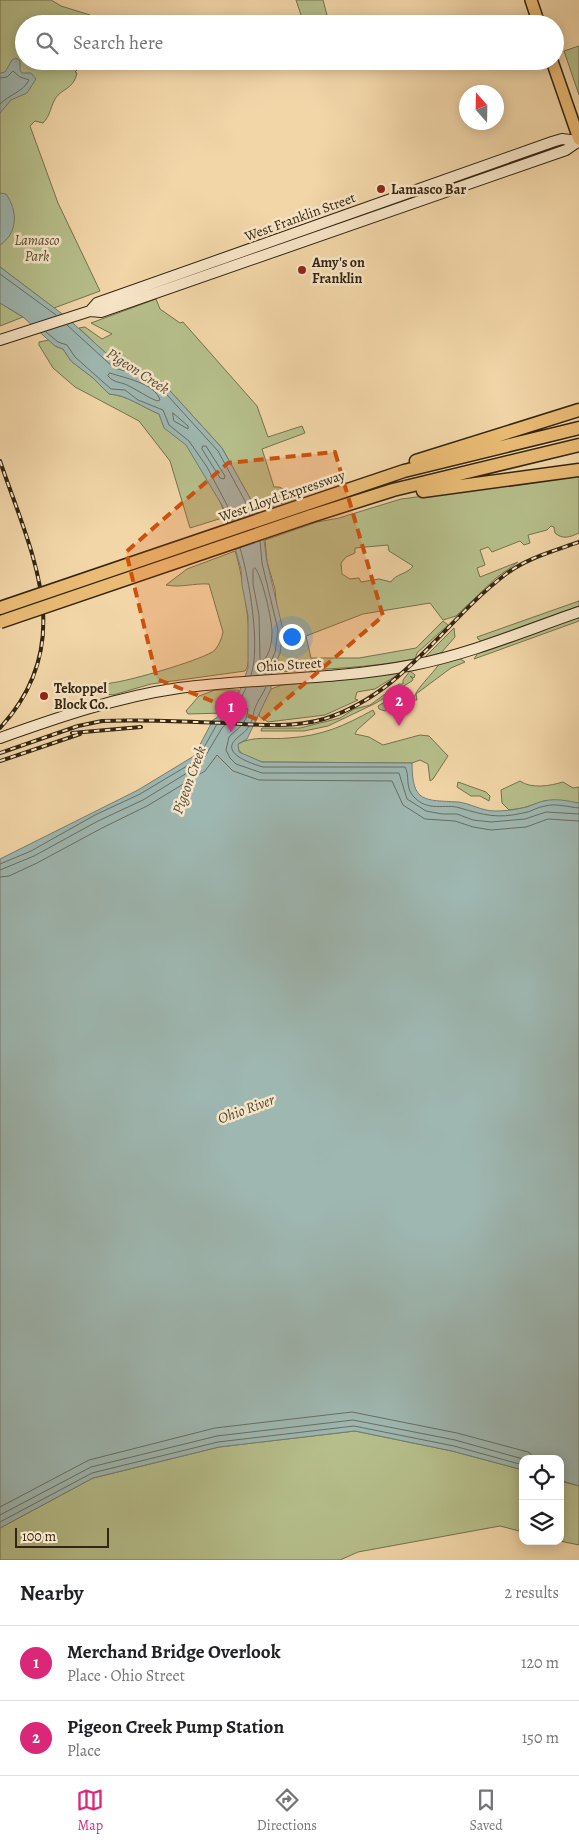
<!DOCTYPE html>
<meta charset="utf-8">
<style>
body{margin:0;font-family:Alegreya,serif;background:#f6f6f6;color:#202124}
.controls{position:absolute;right:15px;bottom:15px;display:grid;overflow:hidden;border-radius:10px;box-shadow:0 2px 12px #0003}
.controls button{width:45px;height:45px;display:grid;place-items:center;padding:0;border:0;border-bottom:1px solid #e0e0e0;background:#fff;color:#202124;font:25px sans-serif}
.compass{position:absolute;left:459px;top:85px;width:45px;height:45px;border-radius:50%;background:#fff;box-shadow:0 2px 12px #0003;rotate:340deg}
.scale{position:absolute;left:15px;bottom:12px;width:94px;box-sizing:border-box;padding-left:5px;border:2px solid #332511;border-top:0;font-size:14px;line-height:18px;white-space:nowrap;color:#332511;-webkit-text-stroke:4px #f7e4c6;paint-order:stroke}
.you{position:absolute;left:291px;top:636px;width:18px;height:18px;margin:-12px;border:4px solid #fff;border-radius:50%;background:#1a73e8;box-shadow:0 0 0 8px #1a73e833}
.badge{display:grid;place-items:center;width:32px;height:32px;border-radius:50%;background:#db2777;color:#fff;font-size:16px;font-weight:700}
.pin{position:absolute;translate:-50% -41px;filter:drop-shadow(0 1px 2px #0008)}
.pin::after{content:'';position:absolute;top:26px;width:18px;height:15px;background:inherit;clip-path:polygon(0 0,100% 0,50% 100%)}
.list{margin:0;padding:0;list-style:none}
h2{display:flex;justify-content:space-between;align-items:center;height:65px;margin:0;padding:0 20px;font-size:21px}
h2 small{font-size:16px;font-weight:400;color:#757577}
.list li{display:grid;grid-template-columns:32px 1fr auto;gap:15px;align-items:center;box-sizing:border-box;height:75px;padding:0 20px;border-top:1px solid #e0e0e0}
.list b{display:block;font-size:19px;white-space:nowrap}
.list p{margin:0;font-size:16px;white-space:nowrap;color:#757577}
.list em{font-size:16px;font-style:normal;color:#757577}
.icon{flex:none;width:28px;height:28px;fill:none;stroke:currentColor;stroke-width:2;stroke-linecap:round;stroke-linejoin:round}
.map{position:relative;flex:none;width:579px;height:1560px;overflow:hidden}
.search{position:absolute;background:#fff;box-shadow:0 2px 12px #0003;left:15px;right:15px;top:15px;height:55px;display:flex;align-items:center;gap:12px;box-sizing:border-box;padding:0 18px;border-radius:28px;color:#757577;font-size:19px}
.sheet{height:215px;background:#fff}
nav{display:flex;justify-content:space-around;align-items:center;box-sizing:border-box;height:70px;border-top:1px solid #e0e0e0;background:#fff;font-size:14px;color:#757577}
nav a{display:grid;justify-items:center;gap:2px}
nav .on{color:#db2777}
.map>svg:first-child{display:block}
</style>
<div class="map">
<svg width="579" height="1560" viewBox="0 0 579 1560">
<rect width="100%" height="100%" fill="#f2d6a8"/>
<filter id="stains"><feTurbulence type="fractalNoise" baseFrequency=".004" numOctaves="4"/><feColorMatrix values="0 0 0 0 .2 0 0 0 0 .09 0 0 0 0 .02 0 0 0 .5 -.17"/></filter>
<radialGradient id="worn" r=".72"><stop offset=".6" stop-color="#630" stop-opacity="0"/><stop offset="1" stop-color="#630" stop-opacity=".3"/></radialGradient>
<path fill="#b6bf8b" stroke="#74724e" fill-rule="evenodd" d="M 0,0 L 51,0 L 61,6 L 90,15 L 93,24 L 24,24 L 24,61 L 85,61 L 75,72 L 77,73 C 73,91 60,88 54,101 C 50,109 50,116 43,123 L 35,121 L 30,126 L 58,203 L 100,291 L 54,308 L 0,267 Z
M 296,0 L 323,0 L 327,15 L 308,22 L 303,21 Z
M 579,46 L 579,95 L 564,51 Z
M 156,299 L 160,309 L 180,323 L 183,322 L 257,406 L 268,437 L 302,426 L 305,433 L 262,449 L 274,487 L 279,487 L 301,497 L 265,509 L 256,509 L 222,448 L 162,382 L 132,367 L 117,364 L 79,328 L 85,327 L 102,339 L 112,334 L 91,323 Z
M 0,303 L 23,317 L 0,326 Z
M 49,340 L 55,346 L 63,349 L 71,361 L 93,378 L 109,394 C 127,395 142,407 159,414 C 167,436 174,431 187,446 C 202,465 218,492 225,515 L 222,518 L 190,528 L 170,461 L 139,421 L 75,387 L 53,368 L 39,345 L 39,342 Z
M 579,476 L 579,533 C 570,537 563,540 555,533 L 554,527 L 551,526 L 547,530 L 528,535 L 530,543 L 524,545 L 520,541 L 492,552 L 488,547 L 480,550 L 485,565 L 477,568 L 480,577 L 518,562 L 496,578 L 456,616 L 443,620 L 430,603 L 363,614 L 306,636 L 311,658 L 359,658 L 416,648 L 443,621 L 448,625 L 417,653 L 415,659 C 368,668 323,669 277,672 L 274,667 L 280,653 L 275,589 L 267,562 L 265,540 L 317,522 L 339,518 L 401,499 ZM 388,545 L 389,551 L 413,566 C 408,574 395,574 391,582 L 379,579 L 361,582 L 359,578 L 350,579 L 342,574 L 341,563 L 346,557 L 355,553 L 355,548 Z
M 235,551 C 242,570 257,657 245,671 L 151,684 L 113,695 L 107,694 L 104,686 C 110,682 114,683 122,681 C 138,678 205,659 215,650 C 219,645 222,638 223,632 L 209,584 C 194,583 181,588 166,585 L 187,569 Z
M 579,601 L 579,606 L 481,641 L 478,639 L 477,637 Z
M 579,617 L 579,621 L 474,659 L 478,653 Z
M 454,628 L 455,637 L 441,653 L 424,658 Z
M 459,658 L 465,662 L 451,668 L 416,694 L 417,700 L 414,700 C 413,691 433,674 439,664 Z
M 410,671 L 415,675 L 414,678 L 410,676 L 413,679 L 412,681 L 376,703 L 328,726 L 304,731 L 261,731 L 262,728 L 300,728 L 340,718 L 354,709 L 370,705 L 399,684 L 403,684 L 403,680 Z
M 402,672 L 375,689 L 357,692 L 355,699 L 358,700 L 325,715 L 268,722 L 259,716 L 260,709 L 271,689 L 282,685 Z
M 408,688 L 404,706 L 399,706 L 385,711 L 379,709 L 378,706 Z
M 215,690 L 239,690 L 233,703 L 224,713 L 188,714 L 186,711 L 199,696 Z
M 373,710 L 375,714 L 357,730 L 355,734 L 369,737 L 383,745 L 420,735 L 429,736 L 448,756 L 433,779 L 430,781 L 428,764 L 420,760 L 412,763 L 262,762 L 243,755 L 237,748 L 238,744 C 254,735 271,740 288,738 C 322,736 344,726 373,710 Z
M 520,781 C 531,789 550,786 563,782 L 573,788 L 579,787 L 579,803 L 544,801 L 523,808 L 509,810 L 502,803 L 501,790 Z
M 458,782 L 486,792 L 490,796 L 489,801 L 480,796 L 471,796 L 457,787 Z
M 355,1431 L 452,1451 L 523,1470 L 523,1532 L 500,1526 L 358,1552 L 340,1560 L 0,1560 L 0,1528 L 93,1478 L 219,1447 Z
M 560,1481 L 579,1486 L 579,1545 L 560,1541 Z"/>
<path fill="#9eb7b1" stroke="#737d71" d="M 16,58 L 20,61 L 20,70 L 22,73 L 31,73 L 36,79 L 27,93 L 11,100 L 0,113 L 0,73 L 5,72 L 12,60 Z
M 0,193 L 6,194 C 18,211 18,233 0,245 Z
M 0,267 L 65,316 L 117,363 L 132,367 L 162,382 L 222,448 L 256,509 L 262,526 L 267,562 L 283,630 L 280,653 L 271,675 L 271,689 L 247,739 L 238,744 L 239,752 L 262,762 L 412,763 C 412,803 424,800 458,802 C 470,803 481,811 495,811 C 504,811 514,810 522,808 C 530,807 537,802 544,801 C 556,798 568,801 579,803 L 579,1486 L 560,1480 L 560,1459 L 523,1459 L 523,1470 L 452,1451 L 355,1431 L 219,1447 L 93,1478 L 0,1528 L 0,859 L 138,790 L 194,756 L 213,720 L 224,713 L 237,698 L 248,668 L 248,616 L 242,585 L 241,569 L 223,507 L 186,445 L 164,428 L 159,414 C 142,407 127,395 109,394 L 93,378 L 71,361 L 63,349 L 55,346 L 23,317 L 0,303 Z"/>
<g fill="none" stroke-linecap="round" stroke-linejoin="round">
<path stroke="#686e61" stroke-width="1" d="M 0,78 L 7,77 L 13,71 L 20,77 L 29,80 C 23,92 10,94 0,104
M 0,274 L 56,315
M 67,325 L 114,368 L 130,372 L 159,386 L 218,451 L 252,514
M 46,332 L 58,342 L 67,345 L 75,357 L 111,389 L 125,390 L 138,400 L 163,410 L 169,425 L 189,441 L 207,467 L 227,505 L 232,521
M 110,373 C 124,378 155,383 160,400 L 157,401 C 147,397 139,391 129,386 C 120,381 115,384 108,376 Z
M 173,413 L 188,426 L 188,429 L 174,421 Z
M 203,446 L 206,446 L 225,476 L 224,479 L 220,478 L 202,449 Z
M 260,541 L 262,563 L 278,630 L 275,652 L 266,674
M 240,548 C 249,577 261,647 251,675
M 255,568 C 262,575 272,620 272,632 C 272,642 270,654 263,661 L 260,659 L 259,615 L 253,584 L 253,570 Z
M 266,687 C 263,694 258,700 255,708 C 253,714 253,720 249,726 C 245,733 241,734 236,739 C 220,754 253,764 263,767 L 405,767 C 410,775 405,787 413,796 C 428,813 445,803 460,808 C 484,815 497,819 523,813 C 531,812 537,807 545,806 C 556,803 568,807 579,808
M 0,864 L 31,851 L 95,815 L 140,794 L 197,760 L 217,724 L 237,706 L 246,688
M 0,870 L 34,856 L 98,821 L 143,800 L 200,765 L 222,728 L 245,707 L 248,709 C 247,724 238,728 229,737 L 226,750 L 230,758 L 236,764 L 262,773 L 399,773 L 407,799 L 426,811 L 442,814 L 457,814 L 473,820 L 491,822 L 525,819 L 546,812 L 579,814
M 0,877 L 9,876 L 37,863 L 102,828 L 147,806 L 205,771 L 217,755 L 233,771 L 259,780 L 392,781 L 403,805 L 425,819 L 455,821 L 473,827 L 491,830 L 526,827 L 548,819 L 579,821
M 0,1507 L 89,1460 L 215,1428 L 352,1412 L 457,1433 L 528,1452 L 537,1459
M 0,1515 L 91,1467 L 217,1436 L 353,1420 L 455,1440 L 523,1459
M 0,1522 L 92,1473 L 218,1442 L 354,1426 L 454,1446 L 523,1465"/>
<defs>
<path id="secondary" d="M 90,311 L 97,303 L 552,142 L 562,139 L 579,141
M 0,340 L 90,311 L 101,312 L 566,150 L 579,141
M 0,738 C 59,717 117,697 179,688 C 257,678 336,680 413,665 C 470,654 524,631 579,612"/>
<path id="primary" d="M 531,0 L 539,24
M 552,61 L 579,139"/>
<path id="highway" d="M 416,461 L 579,410
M 423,491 L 579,470
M 306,504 L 404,471 L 579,428
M 311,516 L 393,490 L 579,445"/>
</defs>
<use href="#secondary" stroke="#332511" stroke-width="12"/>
<use href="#primary" stroke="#332511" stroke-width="14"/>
<use href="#highway" stroke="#332511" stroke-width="15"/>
<use href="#secondary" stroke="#f7e4c6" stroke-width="10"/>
<use href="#primary" stroke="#e9bb74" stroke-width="11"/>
<use href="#highway" stroke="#e9bb74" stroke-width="12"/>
<defs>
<path id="rail" d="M 0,461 C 32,555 79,642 0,728
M 72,733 L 141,727
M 0,753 L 78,726 L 102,721 C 143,719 185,722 227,723 C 259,725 293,728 324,719 C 404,694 444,621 506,574 C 527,558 554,551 579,542
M 0,761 L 80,734"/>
</defs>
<use href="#rail" stroke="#332511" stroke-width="4"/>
<use href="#rail" stroke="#f7e4c6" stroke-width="2" stroke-dasharray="5.5" stroke-linecap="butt"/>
<defs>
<path id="highway-bridge" d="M 0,608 L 306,504
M 0,622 L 311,516"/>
</defs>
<use href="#highway-bridge" stroke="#332511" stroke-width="15" stroke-linecap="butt"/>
<use href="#highway-bridge" stroke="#e9bb74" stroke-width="12"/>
</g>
<path fill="#cd510d" fill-opacity="0.2" stroke="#cd510d" stroke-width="4" stroke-dasharray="10 6" stroke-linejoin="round" d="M 335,452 L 383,616 L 261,721 L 157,679 L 126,552 L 228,463 Z"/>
<g fill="#8f2418" stroke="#f7e4c6" stroke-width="2">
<circle cx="381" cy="189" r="5"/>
<circle cx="302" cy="270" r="5"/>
<circle cx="44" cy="696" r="5"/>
</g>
<g text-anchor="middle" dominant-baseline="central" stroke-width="5" stroke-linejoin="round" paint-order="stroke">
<g font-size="14" font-weight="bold" fill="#332511" stroke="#f7e4c6" text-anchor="start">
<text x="391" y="189">Lamasco Bar</text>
<text x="312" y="262">Amy's on<tspan x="312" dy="16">Franklin</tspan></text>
<text x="54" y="688">Tekoppel<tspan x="54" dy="16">Block Co.</tspan></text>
</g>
<g font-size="14" fill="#332511" stroke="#f7e4c6">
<text transform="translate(300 217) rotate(-20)">West Franklin Street</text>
<text transform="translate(282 496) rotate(-19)">West Lloyd Expressway</text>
<text transform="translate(289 665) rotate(-4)">Ohio Street</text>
</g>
<g font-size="14" font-style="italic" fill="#544c30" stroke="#f7e4c6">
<text x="37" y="240">Lamasco<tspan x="37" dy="16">Park</tspan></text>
</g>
<g font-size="15" font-style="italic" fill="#4e4a39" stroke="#f7e4c6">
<text transform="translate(138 371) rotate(33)">Pigeon Creek</text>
<text transform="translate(189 780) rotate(-70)">Pigeon Creek</text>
<text transform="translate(246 1109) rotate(-20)">Ohio River</text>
</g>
</g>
<rect width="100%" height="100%" filter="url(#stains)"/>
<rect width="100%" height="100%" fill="url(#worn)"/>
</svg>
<div class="controls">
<button><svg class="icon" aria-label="locate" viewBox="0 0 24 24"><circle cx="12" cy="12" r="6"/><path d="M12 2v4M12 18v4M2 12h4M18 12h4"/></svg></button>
<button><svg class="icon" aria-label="layers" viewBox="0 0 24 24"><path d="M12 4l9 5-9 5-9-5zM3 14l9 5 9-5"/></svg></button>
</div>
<svg class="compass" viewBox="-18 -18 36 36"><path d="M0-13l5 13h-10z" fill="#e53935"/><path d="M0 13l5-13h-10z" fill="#757577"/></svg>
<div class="scale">100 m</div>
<div class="you"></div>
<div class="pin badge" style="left:231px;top:732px">1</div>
<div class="pin badge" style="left:399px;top:726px">2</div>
<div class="search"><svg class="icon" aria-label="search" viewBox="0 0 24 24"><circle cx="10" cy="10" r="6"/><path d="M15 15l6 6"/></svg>Search here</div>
</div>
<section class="sheet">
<h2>Nearby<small>2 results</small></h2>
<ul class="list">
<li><span class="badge">1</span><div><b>Merchand Bridge Overlook</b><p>Place · Ohio Street</p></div><em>120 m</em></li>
<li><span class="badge">2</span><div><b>Pigeon Creek Pump Station</b><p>Place</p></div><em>150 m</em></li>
</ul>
</section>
<nav>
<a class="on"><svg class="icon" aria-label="map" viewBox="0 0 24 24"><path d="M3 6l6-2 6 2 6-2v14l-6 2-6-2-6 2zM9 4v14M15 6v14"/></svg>Map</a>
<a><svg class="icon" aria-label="directions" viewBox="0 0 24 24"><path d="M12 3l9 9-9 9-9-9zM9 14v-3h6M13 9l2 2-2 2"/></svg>Directions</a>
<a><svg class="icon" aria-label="saved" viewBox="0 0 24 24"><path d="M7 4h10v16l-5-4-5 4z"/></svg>Saved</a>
</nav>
